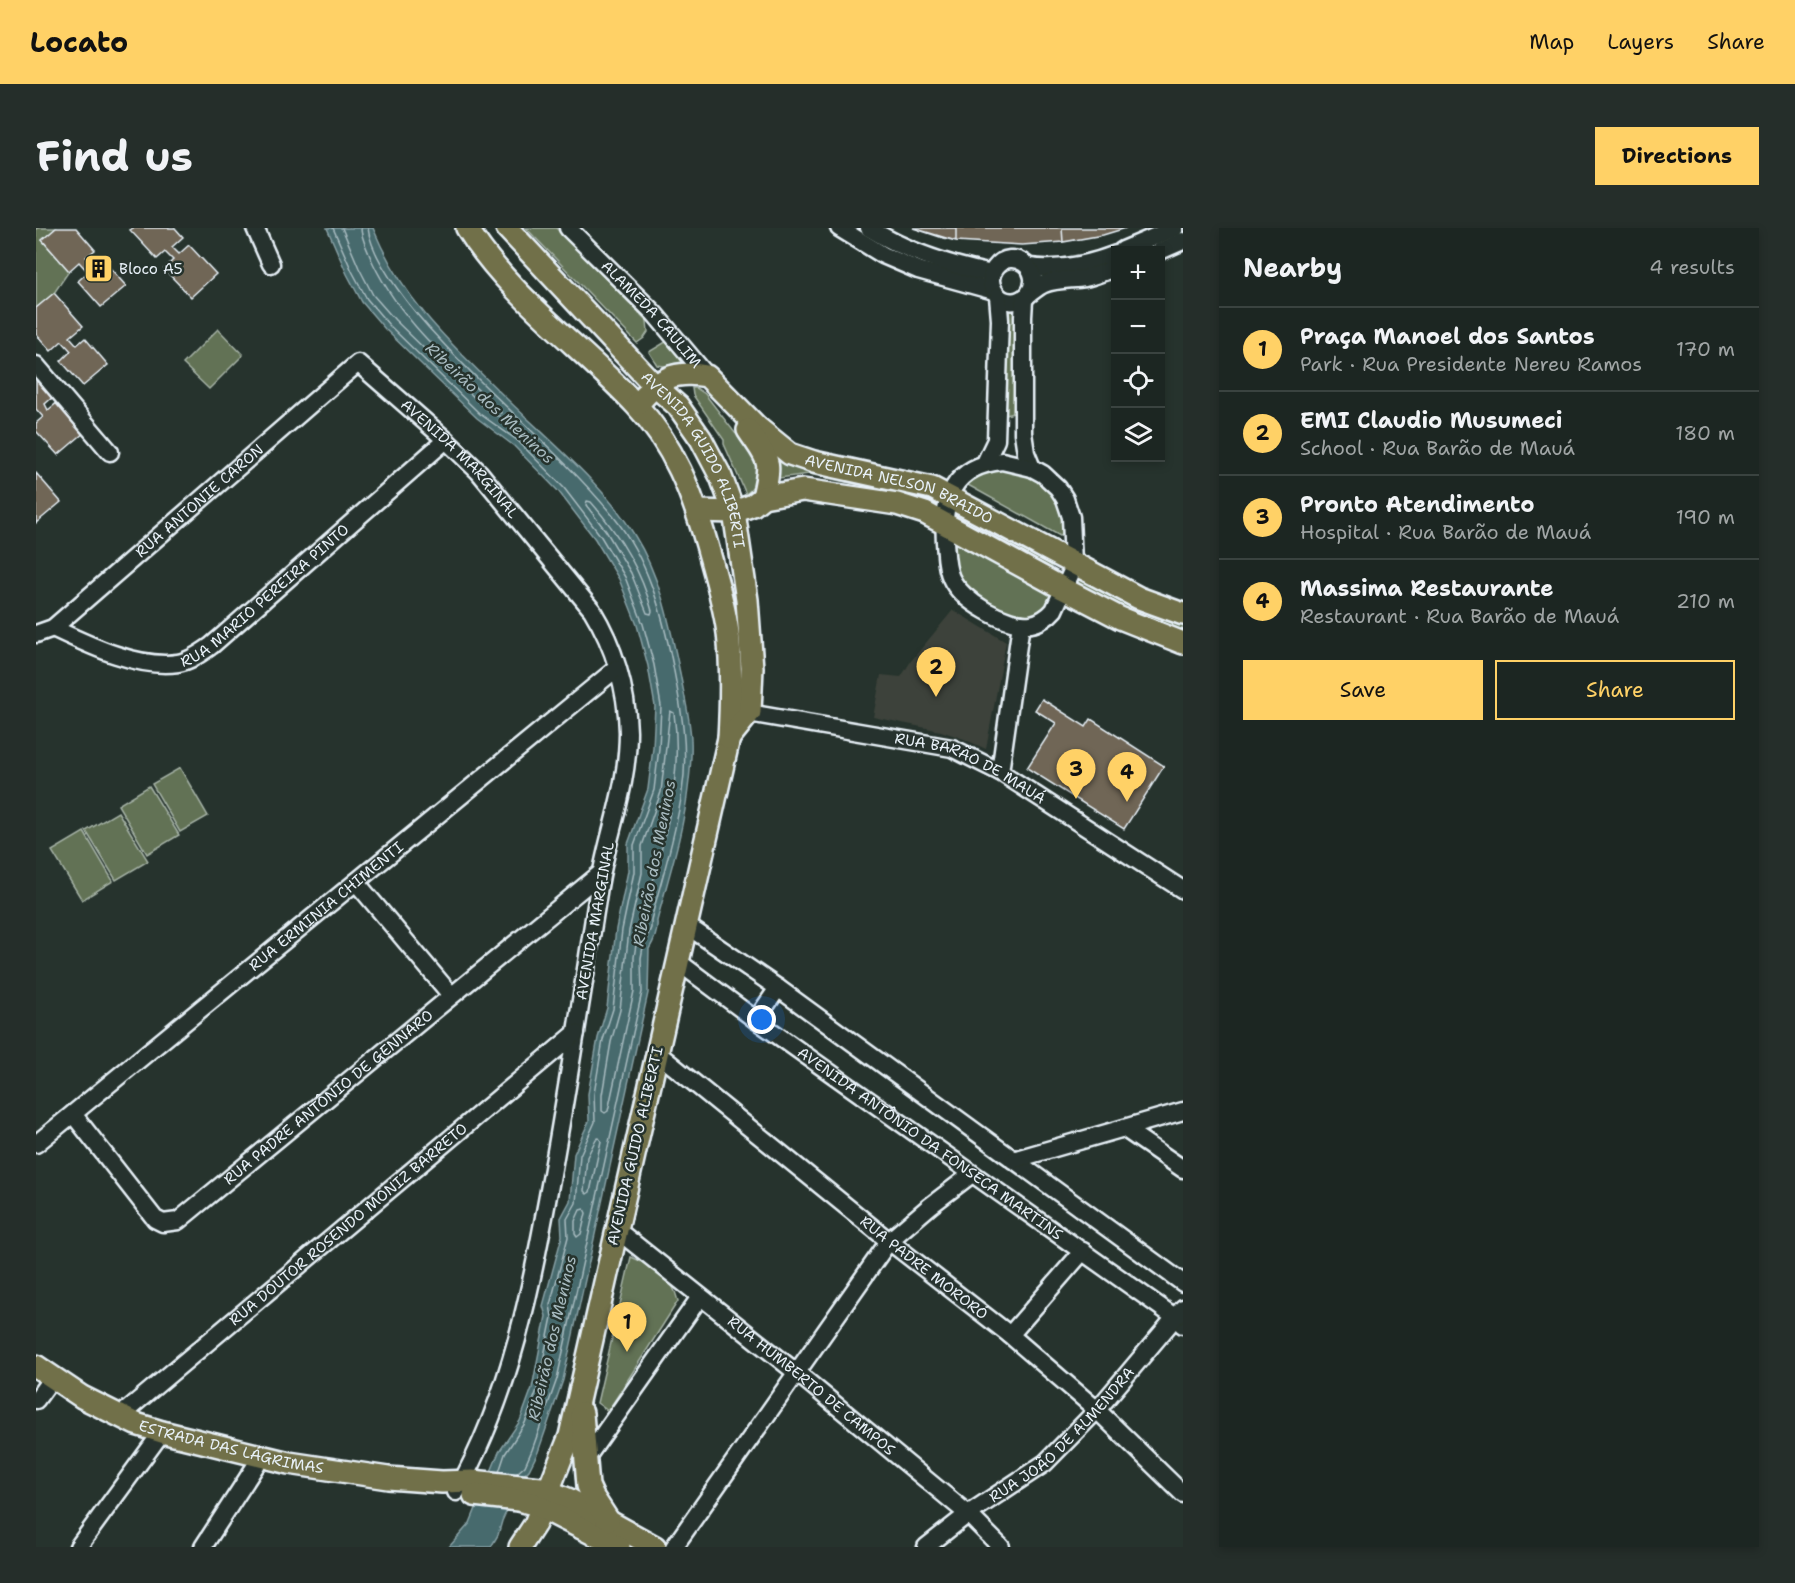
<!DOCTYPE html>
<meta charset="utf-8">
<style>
body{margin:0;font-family:"Shantell Sans",sans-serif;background:#252e2a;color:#f1f3f6}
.controls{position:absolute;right:18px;top:18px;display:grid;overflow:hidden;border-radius:0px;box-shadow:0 3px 9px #0003}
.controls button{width:54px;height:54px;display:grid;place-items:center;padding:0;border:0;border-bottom:2px solid #3a4340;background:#1c2622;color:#f1f3f6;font:30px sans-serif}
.you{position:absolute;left:726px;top:792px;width:21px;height:21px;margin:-15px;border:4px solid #fff;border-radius:50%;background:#1a73e8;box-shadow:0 0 0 9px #1a73e833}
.badge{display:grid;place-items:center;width:39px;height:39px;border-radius:50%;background:#ffd166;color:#111;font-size:20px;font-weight:700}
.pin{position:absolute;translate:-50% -50px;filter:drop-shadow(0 2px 3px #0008)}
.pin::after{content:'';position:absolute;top:32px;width:21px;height:18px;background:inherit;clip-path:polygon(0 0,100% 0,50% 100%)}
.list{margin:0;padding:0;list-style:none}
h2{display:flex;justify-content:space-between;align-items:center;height:78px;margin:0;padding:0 24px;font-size:26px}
h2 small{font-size:20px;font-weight:400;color:#a0a5a5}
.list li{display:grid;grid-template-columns:39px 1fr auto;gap:18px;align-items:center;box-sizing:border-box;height:84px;padding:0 24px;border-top:2px solid #3a4340}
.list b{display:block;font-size:22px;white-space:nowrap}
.list p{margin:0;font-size:20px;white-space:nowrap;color:#a0a5a5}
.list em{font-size:20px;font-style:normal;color:#a0a5a5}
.actions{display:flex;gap:12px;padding:18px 24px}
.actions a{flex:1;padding:14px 0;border:2px solid #ffd166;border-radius:0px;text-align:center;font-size:21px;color:#ffd166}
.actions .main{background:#ffd166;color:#111}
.icon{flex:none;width:33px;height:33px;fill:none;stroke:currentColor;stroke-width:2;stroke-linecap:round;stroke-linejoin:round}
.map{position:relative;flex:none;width:1147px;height:1319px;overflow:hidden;border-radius:0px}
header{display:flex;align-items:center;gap:36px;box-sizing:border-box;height:84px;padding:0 30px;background:#ffd166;color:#111}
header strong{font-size:28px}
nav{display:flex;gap:33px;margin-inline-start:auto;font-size:21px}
.intro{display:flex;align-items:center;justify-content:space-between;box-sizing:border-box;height:144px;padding:0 36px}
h1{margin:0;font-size:42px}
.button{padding:15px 27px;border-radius:0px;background:#ffd166;color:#111;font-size:21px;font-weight:700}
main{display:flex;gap:36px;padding:0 36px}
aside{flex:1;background:#1c2622;border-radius:0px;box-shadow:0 3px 9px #0003}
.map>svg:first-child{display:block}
</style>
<header>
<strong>Locato</strong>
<nav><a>Map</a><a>Layers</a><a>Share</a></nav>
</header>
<div class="intro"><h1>Find us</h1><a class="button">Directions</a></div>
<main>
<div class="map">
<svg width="1147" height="1319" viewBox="0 0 1147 1319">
<rect width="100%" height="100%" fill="#26332d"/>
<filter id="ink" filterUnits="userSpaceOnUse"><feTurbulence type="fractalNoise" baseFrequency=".0167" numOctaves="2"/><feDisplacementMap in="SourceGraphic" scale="12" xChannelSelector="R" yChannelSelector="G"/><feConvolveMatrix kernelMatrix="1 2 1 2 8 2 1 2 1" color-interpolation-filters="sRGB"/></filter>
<g filter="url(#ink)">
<path fill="#3c423a" d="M 917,382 L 970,414 L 950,521 L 928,511 L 905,503 L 837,489 L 845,447 L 865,449 L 875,433 Z"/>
<path fill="#627254" stroke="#a5b2a6" stroke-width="1.5" d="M 0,0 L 20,0 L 6,12 L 33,43 L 18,65 L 0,80 Z
M 490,0 L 520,0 L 611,93 L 612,104 L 608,110 L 601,115 Z
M 972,77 L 981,79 L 978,185 L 970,187 Z
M 182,101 L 207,127 L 173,161 L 147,136 Z
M 633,112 L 656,132 L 628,138 L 621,137 L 613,124 Z
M 656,160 L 660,160 L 669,166 L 699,205 L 707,209 L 724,224 L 721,256 L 710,266 L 688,216 L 688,212 L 657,167 Z
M 739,224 L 874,260 L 908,274 L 903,280 L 898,275 L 888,271 L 773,246 L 736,251 Z
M 949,241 C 978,240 1013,247 1025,278 C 1028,285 1028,295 1029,302 L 1024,308 L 932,257 L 933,250 Z
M 927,286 L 1020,335 L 1015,340 L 945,301 L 931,291 L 926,292 Z
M 920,314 L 929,314 L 1013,361 L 1015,369 L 1009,381 C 978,399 955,378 927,364 L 917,328 Z
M 1042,346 L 1147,395 L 1147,403 L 1101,387 L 1042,357 L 1038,352 Z
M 144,540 L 172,588 L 144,604 L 116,556 Z
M 113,558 L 143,607 L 111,626 L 82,577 Z
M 82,584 L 112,633 L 80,652 L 50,603 Z
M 48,604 L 77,653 L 46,672 L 16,623 Z
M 595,1029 C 620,1040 635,1045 642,1073 L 572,1183 L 561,1175 Z"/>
<path fill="#476a6d" stroke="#87a0a5" stroke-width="1.5" d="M 291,0 L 337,0 C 368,75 416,117 473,173 C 513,212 571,260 599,308 C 625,350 634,398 644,445 C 648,467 654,489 655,512 C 656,528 654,545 652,561 C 647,606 632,650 621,693 C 622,703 618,713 613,721 L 612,765 L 527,1152 L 502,1224 L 493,1242 L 486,1249 L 466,1293 L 462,1307 L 455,1319 L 413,1319 L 434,1295 L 463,1224 L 484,1193 L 496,1160 L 510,1088 L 507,1078 L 526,1008 L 525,990 L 534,973 L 538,926 L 553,893 L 552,866 L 562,810 L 571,780 L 580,701 L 592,643 L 592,616 L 612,561 L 617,520 L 619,478 L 612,438 L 601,397 L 583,351 L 559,311 L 523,264 L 478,218 L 441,190 L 349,101 L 326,74 L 311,46 Z"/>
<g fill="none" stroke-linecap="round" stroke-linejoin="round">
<path stroke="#a8bbc0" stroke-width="1.5" d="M 297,0 L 316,43 L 331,71 L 353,97 L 444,186 L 482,213 L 528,260 L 564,307 L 589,349 L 607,396 L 618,437 L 625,478 L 623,520 L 618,562 L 598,617 L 598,644 L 586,702 L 577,781 L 567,812 L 558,866 L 559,894 L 544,927 L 540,975 L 531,991 L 532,1009 L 514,1077 L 516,1089 L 501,1162 L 489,1195 L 469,1226 L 463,1244
M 306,0 L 323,40 L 337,67 L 359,92 L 449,180 L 461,188 L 464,188 L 465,184 C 417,137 359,89 333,26 C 330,18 325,9 325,0
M 332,0 C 336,35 381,88 405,113 C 460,173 525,225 577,288 C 612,331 626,384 637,438 C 645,480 653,520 646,564 C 640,607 626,649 615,692 L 615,700 L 607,719 L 605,730 L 606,764 L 521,1151 L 496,1222 L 489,1238 L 481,1245
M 551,273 L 555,274 C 583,306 605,341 616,383 L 615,386 L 611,385 L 595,345 L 570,303 L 550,277 Z
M 634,483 L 638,485 C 648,556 625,622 607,690 L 607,699 L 600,717 L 598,729 L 598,763 L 572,883 L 569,885 L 566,883 L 566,867 L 575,814 L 584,782 L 593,703 L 606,645 L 606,618 L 625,564 Z
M 563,910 L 565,913 L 554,964 L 551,966 L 548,963 L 551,929 L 560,911 Z
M 548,981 L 550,985 L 545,1006 L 541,1009 L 539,1006 L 539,993 L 544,982 Z
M 529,1055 L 532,1056 L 534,1059 L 528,1082 L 525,1084 L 522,1078 Z"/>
</g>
<path fill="#6f6657" stroke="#e8f1f8" stroke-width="1.5" d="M 20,0 L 40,0 L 59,22 L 50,29 L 59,39 L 67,32 L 90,58 L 65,79 L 42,53 L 52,44 L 43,34 L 33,43 L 6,12 Z
M 97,0 L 139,0 L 147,9 L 136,19 L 143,26 L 153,17 L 180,46 L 155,69 L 128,41 L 137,32 L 129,24 L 121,31 L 94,2 Z
M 877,0 L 920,0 L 920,13 L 904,9 Z
M 877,0 L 1090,0 L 1067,7 L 1027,14 L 986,17 L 920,13 Z
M 1026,0 L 1090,0 L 1067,7 L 1027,14 Z
M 18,65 L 47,98 L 34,109 L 41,117 L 49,110 L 72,137 L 47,158 L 25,133 L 35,123 L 26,113 L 15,123 L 0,106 L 0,80 Z
M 0,147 L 18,168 L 9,176 L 12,182 L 22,174 L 49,204 L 22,227 L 0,203 L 0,195 L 7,189 L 0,181 Z
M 0,245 L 25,274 L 0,295 Z
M 1006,471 L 1050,499 L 1055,491 L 1128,538 L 1088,601 L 991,540 L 1020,495 L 999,482 Z"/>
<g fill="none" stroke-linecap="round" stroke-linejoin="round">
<defs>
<g id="minor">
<path d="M 219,0 L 235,36"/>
<path id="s1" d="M 532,0 L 618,85 L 671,148"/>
<path d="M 803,0 L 847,27 L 882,42 L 958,63"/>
<path d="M 833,0 C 871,24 912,37 956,46"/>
<path d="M 1087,22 L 1139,0"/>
<path d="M 1124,23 L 1147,13"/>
<path d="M 993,39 C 1022,43 1052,37 1080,26"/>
<path d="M 992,67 C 1010,42 976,17 959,40 C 948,55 962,77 980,73 C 991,71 998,60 1008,56 C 1020,51 1036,52 1049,50 C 1059,48 1069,43 1080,40"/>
<path d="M 991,68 L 988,72 L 987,89 L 987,205 L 990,225 L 996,240"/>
<path d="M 0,137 L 74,224"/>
<path d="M 966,233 L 996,240 L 1007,246 L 1022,260 L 1029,271 L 1035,289 L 1037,335 L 1036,343 L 1018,382 C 1013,388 1003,395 995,396 C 971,399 925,373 915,350 C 910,340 910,326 909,314 C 906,270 917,238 966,233 Z"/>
<path d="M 949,235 L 960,212 L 964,92 L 962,68"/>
<path id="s2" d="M 17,400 C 53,417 102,441 142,435 C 154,433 165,425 175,418 L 410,212"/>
<path id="s3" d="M 0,406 L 17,400 L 322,135 L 410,212 L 443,244 L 556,382 C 578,418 591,461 592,504 C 592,562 570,609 562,665 C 547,759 533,852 516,946 C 496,1055 476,1166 420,1264"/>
<path id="s4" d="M 701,483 L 916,520 L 964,544 L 1147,662"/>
<path d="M 964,544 L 985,396"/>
<path d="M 320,654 L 415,767"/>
<path d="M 650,697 L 742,760 L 1147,1055"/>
<path id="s5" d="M 641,733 L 720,792 L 1140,1090 L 1147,1097"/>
<path d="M 720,792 L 742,760"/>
<path id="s6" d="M 620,824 L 853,1013 L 974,1107 L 1061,1182 L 1147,1266"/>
<path id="s7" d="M 37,886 L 119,991 L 127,995 L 142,993 L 565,645"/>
<path d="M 1089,901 L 1147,941"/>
<path id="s8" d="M 0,916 L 581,440"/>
<path d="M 977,932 L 1147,883"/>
<path id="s9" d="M 581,1002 L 761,1145 L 932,1286 L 965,1319"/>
<path d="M 974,1107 L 1047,1023"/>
<path d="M 0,1172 L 16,1150"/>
<path id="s10" d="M 84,1188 L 540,805"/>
<path d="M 549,1232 L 664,1069"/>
<path d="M 42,1319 L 126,1204"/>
<path d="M 167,1319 L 226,1228"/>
<path d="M 638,1319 L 853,1013 L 894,978 L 936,946"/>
<path id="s11" d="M 890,1319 L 932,1286 L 1009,1235 L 1061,1182 L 1147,1080"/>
</g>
<g id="major">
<path d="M 431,0 C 472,67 547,120 600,177 C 638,217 656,265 671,317 C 679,346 688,375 692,405 C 696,440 695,475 693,510 L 534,1208 L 499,1296 L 484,1319"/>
<path id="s12" d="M 471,0 L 618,157 L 642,178 L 665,211 L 685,249 L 698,284 L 711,372 L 716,440 L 714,484 L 693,510"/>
<path id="s13" d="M 601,177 C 623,151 636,142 671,148 L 722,200 L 754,226 L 778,234 L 896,260 L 1103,370 L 1147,386"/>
<path d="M 712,202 C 733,234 736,230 727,269"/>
<path d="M 661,283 L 698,284 L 717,277 L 727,269 L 767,262 L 861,276 L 889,285 L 1028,361 L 1084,390 L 1147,415"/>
<path id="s14" d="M 0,1138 L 46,1169 L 100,1196 L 126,1204 L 253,1235 L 352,1250 L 406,1254 L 436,1253 L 505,1260 L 534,1272 L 619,1319"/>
<path d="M 546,1185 L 552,1258 L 557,1269 L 572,1292"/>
<path d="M 438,1267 L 482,1272 L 498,1276 L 583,1319"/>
</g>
</defs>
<use href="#minor" stroke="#e8f1f8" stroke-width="21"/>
<use href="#major" stroke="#e8f1f8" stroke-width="26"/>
<use href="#minor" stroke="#26332d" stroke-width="16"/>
<use href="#major" stroke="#716f4a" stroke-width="21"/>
</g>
</g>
<defs>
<symbol id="building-square" viewBox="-11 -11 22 22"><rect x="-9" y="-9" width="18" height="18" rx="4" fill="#ffd166" stroke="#26332d"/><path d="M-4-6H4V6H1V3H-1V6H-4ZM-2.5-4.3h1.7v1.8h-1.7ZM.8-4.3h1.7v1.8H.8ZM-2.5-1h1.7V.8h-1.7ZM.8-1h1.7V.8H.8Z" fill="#111"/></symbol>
</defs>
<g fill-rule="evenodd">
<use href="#building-square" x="46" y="24" width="33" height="33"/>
</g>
<g text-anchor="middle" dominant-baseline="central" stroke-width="5" stroke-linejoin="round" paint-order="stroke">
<g font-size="15" fill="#e8f1f8" stroke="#26332d" text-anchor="start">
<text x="83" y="41">Bloco A5</text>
</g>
<g font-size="15" fill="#e8f1f8" stroke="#26332d">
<text stroke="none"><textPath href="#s1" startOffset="120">ALAMEDA CAULIM</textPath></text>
<text stroke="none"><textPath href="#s3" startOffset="562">AVENIDA MARGINAL</textPath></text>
<text stroke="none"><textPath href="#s12" startOffset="302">AVENIDA GUIDO ALIBERTI</textPath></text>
<text stroke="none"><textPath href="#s13" startOffset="310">AVENIDA NELSON BRAIDO</textPath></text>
<text stroke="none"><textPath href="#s3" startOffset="212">RUA ANTONIE CARON</textPath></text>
<text stroke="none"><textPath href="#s2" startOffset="242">RUA MARIO PEREIRA PINTO</textPath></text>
<text stroke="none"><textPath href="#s4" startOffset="242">RUA BARÃO DE MAUÁ</textPath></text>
<text stroke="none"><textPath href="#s8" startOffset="375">RUA ERMINIA CHIMENTI</textPath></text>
<text transform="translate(559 693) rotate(-80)">AVENIDA MARGINAL</text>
<text stroke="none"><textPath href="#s7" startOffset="352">RUA PADRE ANTÔNIO DE GENNARO</textPath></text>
<text stroke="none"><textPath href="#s5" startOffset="312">AVENIDA ANTÔNIO DA FONSECA MARTINS</textPath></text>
<text transform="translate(599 918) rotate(-77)">AVENIDA GUIDO ALIBERTI</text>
<text stroke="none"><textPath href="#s10" startOffset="298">RUA DOUTOR ROSENDO MONIZ BARRETO</textPath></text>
<text stroke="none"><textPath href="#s6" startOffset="344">RUA PADRE MORORÓ</textPath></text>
<text stroke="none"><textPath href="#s9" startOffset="249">RUA HUMBERTO DE CAMPOS</textPath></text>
<text stroke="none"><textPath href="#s11" startOffset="177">RUA JOÃO DE ALMENDRA</textPath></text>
<text stroke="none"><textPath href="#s14" startOffset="214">ESTRADA DAS LÁGRIMAS</textPath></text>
</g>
<g font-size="16" font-style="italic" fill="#a8bbc0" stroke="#26332d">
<text transform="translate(454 175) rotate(43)">Ribeirão dos Meninos</text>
<text transform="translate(618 635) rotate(-79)">Ribeirão dos Meninos</text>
<text transform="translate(516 1110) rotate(-77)">Ribeirão dos Meninos</text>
</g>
</g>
</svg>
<div class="controls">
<button>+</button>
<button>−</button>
<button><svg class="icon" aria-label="locate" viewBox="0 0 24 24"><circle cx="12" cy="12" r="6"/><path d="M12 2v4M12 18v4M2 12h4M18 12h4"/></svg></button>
<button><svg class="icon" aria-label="layers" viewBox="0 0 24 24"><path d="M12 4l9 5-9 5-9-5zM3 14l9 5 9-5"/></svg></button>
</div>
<div class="you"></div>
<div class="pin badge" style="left:591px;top:1124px">1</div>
<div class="pin badge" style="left:900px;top:469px">2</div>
<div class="pin badge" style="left:1040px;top:571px">3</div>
<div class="pin badge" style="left:1091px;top:574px">4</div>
</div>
<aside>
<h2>Nearby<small>4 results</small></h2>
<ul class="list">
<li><span class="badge">1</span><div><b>Praça Manoel dos Santos</b><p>Park · Rua Presidente Nereu Ramos</p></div><em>170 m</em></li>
<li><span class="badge">2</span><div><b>EMI Claudio Musumeci</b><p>School · Rua Barão de Mauá</p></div><em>180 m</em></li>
<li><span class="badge">3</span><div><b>Pronto Atendimento</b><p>Hospital · Rua Barão de Mauá</p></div><em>190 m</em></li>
<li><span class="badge">4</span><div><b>Massima Restaurante</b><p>Restaurant · Rua Barão de Mauá</p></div><em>210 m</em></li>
</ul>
<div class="actions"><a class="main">Save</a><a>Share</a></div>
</aside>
</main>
